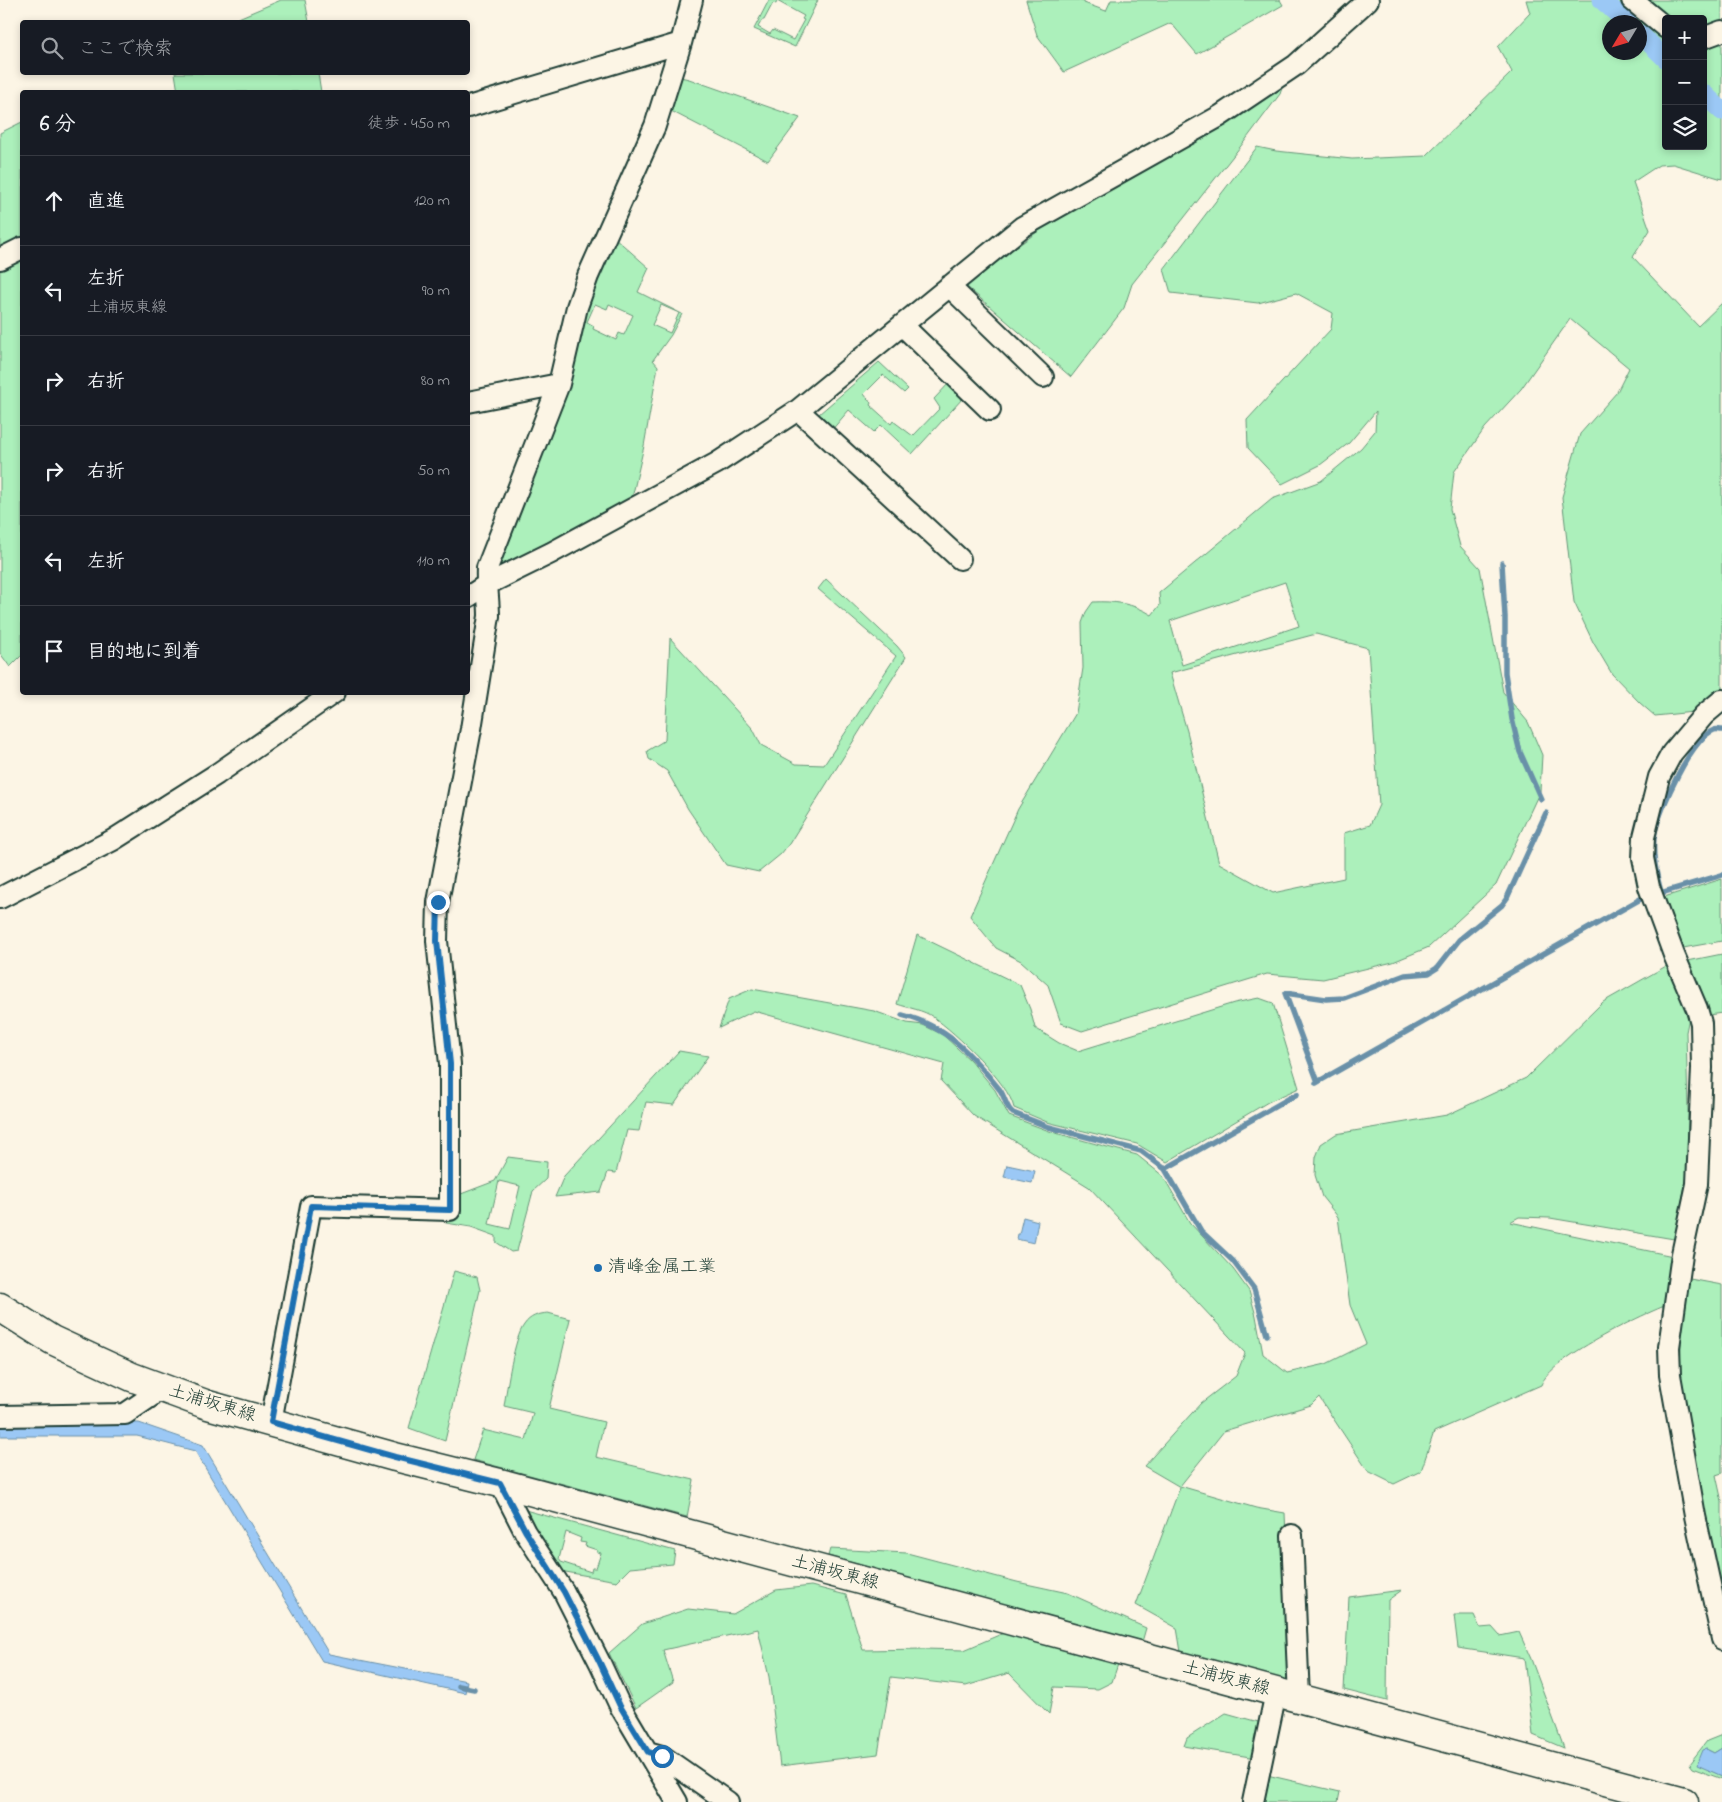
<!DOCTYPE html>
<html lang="ja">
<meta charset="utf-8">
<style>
body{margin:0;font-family:"Indie Flower","Klee One",sans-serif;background:#242831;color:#f1f3f6}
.controls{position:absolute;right:15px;top:15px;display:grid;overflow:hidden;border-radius:5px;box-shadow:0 2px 8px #0003}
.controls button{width:45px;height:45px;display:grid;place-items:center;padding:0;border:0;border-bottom:1px solid #363941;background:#171b24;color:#f1f3f6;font:25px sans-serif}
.compass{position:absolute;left:1602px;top:15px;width:45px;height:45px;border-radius:50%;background:#171b24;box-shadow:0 2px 8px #0003;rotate:232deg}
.stop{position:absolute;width:15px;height:15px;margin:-11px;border:4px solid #1f6fb2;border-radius:50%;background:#fff}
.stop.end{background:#1f6fb2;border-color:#fff;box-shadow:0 1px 5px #0008}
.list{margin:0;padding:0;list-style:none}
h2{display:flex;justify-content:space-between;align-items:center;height:65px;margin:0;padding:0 20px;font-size:21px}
h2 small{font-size:16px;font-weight:400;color:#9ea1a6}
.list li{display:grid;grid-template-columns:32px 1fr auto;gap:15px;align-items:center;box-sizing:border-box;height:90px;padding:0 20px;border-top:1px solid #363941}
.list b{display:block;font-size:19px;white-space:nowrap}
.list p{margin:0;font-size:16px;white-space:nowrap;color:#9ea1a6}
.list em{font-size:16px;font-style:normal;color:#9ea1a6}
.icon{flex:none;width:28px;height:28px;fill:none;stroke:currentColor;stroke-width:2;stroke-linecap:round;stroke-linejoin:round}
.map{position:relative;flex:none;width:1722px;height:1802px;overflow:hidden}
.search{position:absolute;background:#171b24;box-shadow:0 2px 8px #0003;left:20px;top:20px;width:450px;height:55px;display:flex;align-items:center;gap:12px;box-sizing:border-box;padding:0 18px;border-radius:5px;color:#9ea1a6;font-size:19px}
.panel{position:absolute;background:#171b24;box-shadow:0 2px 8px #0003;left:20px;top:90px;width:450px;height:605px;border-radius:5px}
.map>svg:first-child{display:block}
</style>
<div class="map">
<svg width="1722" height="1802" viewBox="0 0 1722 1802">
<rect width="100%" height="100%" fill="#fcf5e5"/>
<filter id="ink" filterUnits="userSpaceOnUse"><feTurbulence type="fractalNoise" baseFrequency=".02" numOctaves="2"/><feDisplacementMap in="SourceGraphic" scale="10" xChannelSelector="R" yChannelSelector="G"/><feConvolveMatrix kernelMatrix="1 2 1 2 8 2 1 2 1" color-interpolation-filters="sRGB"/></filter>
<g filter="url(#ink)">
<path fill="#acf0bb" stroke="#669678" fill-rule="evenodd" d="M 281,0 L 305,0 L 309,22 L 229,22 Z
M 769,0 L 818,0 L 795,47 L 754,29 ZM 777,1 L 804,16 L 802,19 L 804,20 L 793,40 L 773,30 L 770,34 L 758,27 L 762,20 L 764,20 L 773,3 L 776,4 Z
M 1026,0 L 1084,0 L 1084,3 L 1106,11 L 1111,0 L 1280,0 L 1283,5 L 1197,54 L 1171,23 L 1064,72 L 1037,35 Z
M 1526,0 L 1621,0 L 1650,25 L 1643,0 L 1722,0 L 1722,179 L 1673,164 L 1659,165 L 1633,182 L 1650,230 L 1633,257 L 1698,326 L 1722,303 L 1722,709 L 1655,716 L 1640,703 L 1612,674 L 1593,642 L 1574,602 L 1562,497 L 1580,434 L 1617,392 L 1629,368 L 1570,319 L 1521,389 L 1485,428 L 1454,472 L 1450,509 L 1460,546 L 1480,568 L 1503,692 L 1528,722 L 1542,755 L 1540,791 L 1496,885 L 1429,947 L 1393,962 L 1323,979 L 1267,974 L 1082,1031 L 1061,1023 L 1048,985 L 1021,961 L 996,948 L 970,916 L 1018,809 L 1076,713 L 1083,668 L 1082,623 L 1086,612 L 1093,602 C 1114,601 1133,603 1152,615 L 1160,605 L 1159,593 L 1272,499 L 1321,481 L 1361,448 L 1375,431 L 1376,411 L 1349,443 L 1320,465 L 1282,484 L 1248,448 L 1247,420 L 1331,329 L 1333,313 L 1296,293 L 1258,303 L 1171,293 L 1164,269 L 1257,147 L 1276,151 L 1352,159 L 1426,156 L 1512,72 L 1498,47 L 1530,13 ZM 1666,19 L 1703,19 L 1703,146 L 1666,146 ZM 1610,22 L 1640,22 L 1640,52 L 1610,52 ZM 1285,582 L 1299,626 L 1182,665 L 1170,621 ZM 1316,634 L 1368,648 L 1379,805 L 1370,825 L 1344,833 L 1344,878 L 1273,893 L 1219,863 L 1187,731 L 1170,673 Z
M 175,73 L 318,73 L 321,92 L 178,92 Z
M 676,76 L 689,79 L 800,118 L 768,161 L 671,111 Z
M 1283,85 L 1280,94 L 1244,142 L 1132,284 L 1124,308 L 1071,377 L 966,286 L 991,265 L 1061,215 Z
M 22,122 L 22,655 L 10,667 L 0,653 L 0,133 Z
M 614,237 L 649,268 L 638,292 L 682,314 L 671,335 L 653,360 L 658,366 L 644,446 L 632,498 L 497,570 L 500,552 L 555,423 L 573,368 L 595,279 ZM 595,304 L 607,309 L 609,304 L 633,315 L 624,335 L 619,333 L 616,340 L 593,329 L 594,326 L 587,322 ZM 661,305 L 679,313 L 670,333 L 652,325 Z
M 879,362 L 908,389 L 904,393 L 883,375 L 864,394 L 871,403 L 870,405 L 891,424 L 893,421 L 913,436 L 940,408 L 934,399 L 950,382 L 963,398 L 912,454 L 881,425 L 874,432 L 849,410 L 830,432 L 818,421 L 819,414 Z
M 826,579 L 897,646 L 906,657 L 789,844 L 781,854 L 759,872 L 726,865 L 688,809 L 667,771 L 649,759 L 647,751 L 665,740 L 670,638 L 753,729 L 761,745 L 796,764 L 824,765 L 896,656 L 818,589 Z
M 1722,879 L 1722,941 L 1683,948 L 1679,943 L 1661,898 Z
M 917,935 L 1020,985 L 1030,1009 L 1035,1028 L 1059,1043 L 1078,1051 L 1234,1003 L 1259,998 L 1273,1003 L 1299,1088 L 1268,1102 L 1167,1162 L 1137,1144 L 1047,1122 L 1014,1108 C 1009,1083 955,1032 933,1017 C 924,1010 908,1008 897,1004 Z
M 1722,954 L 1722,1013 L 1689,1018 L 1686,1032 L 1688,1110 L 1687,1176 L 1674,1239 L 1550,1218 L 1519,1217 L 1510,1222 L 1673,1256 L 1667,1305 C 1639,1316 1551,1358 1541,1385 L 1434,1432 L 1421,1471 L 1394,1484 L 1368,1471 L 1319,1397 L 1311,1405 L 1224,1431 L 1180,1486 L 1256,1508 L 1285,1513 L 1292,1682 L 1181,1652 L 1177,1628 L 1136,1605 L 1180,1487 L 1144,1466 L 1201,1403 L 1236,1376 L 1245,1353 L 1089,1187 L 974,1116 L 941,1081 L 944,1064 L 754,1011 L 719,1028 L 729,999 L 752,989 L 874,1011 L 907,1023 L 923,1025 L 943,1035 L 970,1060 L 995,1090 L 1009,1116 L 1052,1132 L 1137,1155 L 1163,1176 L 1190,1223 L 1233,1269 L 1249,1291 L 1256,1316 L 1263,1354 L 1287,1373 L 1326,1364 L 1366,1344 L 1350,1305 L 1338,1217 L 1322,1197 L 1315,1175 L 1316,1157 L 1321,1144 L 1336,1134 L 1447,1115 L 1526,1078 L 1603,1002 L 1668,965 Z
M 679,1051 L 708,1056 L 674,1105 L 646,1102 L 639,1131 L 627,1130 L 616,1173 L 608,1172 L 601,1192 L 555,1197 L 564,1176 Z
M 508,1157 L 547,1162 L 546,1179 L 533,1191 L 517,1251 L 511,1252 L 496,1242 L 496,1236 L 471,1227 L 446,1223 L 449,1217 L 460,1218 L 461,1194 L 495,1181 ZM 499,1181 L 520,1186 L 510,1229 L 489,1224 Z
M 454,1271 L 477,1277 L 480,1290 L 445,1441 L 409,1428 Z
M 1690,1279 L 1722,1285 L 1722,1473 L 1716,1475 L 1722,1502 L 1722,1604 L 1697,1479 L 1680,1369 L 1682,1321 Z
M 548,1313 L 570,1319 L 549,1409 L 604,1422 L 596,1457 L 694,1480 L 687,1517 L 473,1460 L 483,1430 L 526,1440 L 533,1413 L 504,1406 C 507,1388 514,1338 524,1325 C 530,1316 538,1314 548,1313 Z
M 525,1510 L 675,1551 L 673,1564 L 630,1568 L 617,1581 L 560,1571 ZM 566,1532 L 581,1538 L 580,1542 L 586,1543 L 585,1546 L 597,1550 L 597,1552 L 601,1553 L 596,1568 L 592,1568 L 591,1572 L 561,1562 L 559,1559 Z
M 830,1549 L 907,1553 L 1017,1582 L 1068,1593 L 1146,1628 L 1142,1642 L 828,1556 Z
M 811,1586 L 846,1595 L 863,1650 L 924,1649 L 964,1650 L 1006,1632 L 1118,1664 L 1112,1682 L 1098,1689 L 1054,1687 L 1049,1714 L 1009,1673 L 966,1686 L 891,1677 L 878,1754 L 780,1766 L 769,1677 L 758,1629 L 663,1650 L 673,1682 L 636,1708 L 609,1653 L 642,1624 L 688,1609 L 733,1614 L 776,1590 Z
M 1402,1590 L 1388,1600 L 1387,1701 L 1344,1690 L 1349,1597 Z
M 1454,1615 L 1474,1615 L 1480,1628 L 1492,1627 L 1500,1636 L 1519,1632 L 1531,1659 L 1564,1748 L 1533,1735 L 1524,1658 L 1458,1648 Z
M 1226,1713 L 1262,1723 L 1256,1758 L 1184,1746 L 1187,1738 Z
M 1722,1735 L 1722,1748 L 1714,1753 L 1706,1749 L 1698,1764 L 1722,1776 L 1722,1779 L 1692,1768 L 1689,1764 L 1707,1741 Z
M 1267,1775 L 1340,1792 L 1338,1802 L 1261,1802 Z"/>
<path fill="#9bc8f5" stroke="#6990a8" d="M 1007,1165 L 1035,1171 L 1032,1183 L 1004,1177 Z
M 1023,1217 L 1038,1221 L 1034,1243 L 1016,1239 L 1017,1234 L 1019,1234 Z
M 139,1423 L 203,1445 L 329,1654 L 467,1681 L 465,1693 L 322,1661 L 195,1451 L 137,1436 L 0,1436 L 0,1424 Z
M 1722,1748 L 1722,1776 L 1697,1765 L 1703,1750 L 1706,1749 L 1714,1753 Z"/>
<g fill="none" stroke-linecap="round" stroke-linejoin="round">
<path stroke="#6990a8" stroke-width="5.5" d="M 1502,563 L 1505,617 L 1505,673 L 1512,719 L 1520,752 L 1541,799
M 1661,892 C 1656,873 1651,852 1655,832 C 1660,808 1691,739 1714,730 C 1717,729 1719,730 1722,730
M 1664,892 L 1722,875
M 902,1015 C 947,1026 972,1055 1000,1090 C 1005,1097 1006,1108 1013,1113 L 1049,1127 L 1141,1151 L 1165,1169 L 1201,1231 L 1233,1261 L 1254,1289 L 1267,1335
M 1318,1082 L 1285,993 L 1326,999 L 1344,998 L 1405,975 L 1429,973 L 1437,968 L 1459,940 L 1502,905 L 1507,898 L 1546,813
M 1316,1083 L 1644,897
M 1165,1169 L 1297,1094
M 459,1686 L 474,1689"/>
<path stroke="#9bc8f5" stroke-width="19" d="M 1602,0 L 1627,22
M 1640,34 L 1666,59
M 1703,93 L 1722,111"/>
<defs>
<path id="street" d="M 1632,0 L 1666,28
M 1703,38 L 1722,31
M 468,107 L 681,43
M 0,259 L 22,248
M 949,286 L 1043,377
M 902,325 L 990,410
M 468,402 L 559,384
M 798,410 L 960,559
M 468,597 L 486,585 L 551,553 L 717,463 L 798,410 L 1022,227 L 1220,116 L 1296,65 L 1368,0
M 1722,700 L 1704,715 L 1672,753 L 1659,777 L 1644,837 L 1643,858 L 1649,887 L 1674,955 L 1697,1009 L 1701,1023 L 1702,1068 L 1697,1184 L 1682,1254 L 1669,1347 L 1670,1375 L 1695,1516 L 1722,1639
M 0,898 L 113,840 L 217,774 L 335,692
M 0,1416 L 125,1414 L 150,1397 L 155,1386
M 271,1422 L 311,1206 L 450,1210 L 450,1064 L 437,941 L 438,902 L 471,729 L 489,616 C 489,600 486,585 487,568 L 559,384 L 577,307 L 588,276 L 655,126 L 681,43 L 692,0
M 500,1483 L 525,1532 L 564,1592 L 600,1663 L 620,1706 L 677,1802
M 1292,1535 L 1299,1698
M 648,1752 L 662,1756 L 728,1802
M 1253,1802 L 1276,1692"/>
<path id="secondary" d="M 0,1307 L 52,1340 L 132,1377 L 208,1405 L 395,1457 L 500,1483 L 1684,1802"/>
</defs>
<use href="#street" stroke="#1f3d34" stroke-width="24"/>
<use href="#secondary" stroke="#1f3d34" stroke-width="31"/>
<use href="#street" stroke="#fcf5e5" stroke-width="20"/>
<use href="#secondary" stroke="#fcf5e5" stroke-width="28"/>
</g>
</g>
<g fill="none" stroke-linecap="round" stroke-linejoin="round" filter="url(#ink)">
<path stroke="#1f6fb2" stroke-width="6" d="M 438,902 L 437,941 L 450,1064 L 450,1210 L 311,1206 L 271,1422 L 395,1457 L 500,1483 L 526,1532 L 564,1592 L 600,1663 L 620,1706 L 648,1752 L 662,1756"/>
</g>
<circle fill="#1f6fb2" stroke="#fcf5e5" stroke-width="2" cx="598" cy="1268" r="5"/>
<g text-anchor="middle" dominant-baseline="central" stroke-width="4.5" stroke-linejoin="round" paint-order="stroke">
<g font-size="18" fill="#1f3d34" stroke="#fcf5e5" text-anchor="start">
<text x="608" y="1268">清峰金属工業</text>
</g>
<g font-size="18" fill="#1f3d34" stroke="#fcf5e5">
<text transform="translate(212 1404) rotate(17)">土浦坂東線</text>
<text transform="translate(835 1573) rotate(15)">土浦坂東線</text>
<text transform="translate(1226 1679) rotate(15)">土浦坂東線</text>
</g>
</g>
</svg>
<div class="controls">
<button>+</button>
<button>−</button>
<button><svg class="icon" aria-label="layers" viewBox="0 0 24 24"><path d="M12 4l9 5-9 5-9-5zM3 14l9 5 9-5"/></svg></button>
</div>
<svg class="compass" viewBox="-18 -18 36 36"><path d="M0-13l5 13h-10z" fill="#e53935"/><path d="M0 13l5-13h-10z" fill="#9ea1a6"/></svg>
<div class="stop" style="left:662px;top:1756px"></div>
<div class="stop end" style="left:438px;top:902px"></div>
<div class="search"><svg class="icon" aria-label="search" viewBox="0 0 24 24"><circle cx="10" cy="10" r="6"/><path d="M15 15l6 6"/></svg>ここで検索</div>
<section class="panel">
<h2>6 分<small>徒歩 · 450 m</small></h2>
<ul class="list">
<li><svg class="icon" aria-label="ahead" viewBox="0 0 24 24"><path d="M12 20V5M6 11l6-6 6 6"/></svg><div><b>直進</b></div><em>120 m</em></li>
<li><svg class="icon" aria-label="left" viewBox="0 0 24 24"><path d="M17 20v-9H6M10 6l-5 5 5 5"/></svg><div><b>左折</b><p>土浦坂東線</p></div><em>90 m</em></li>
<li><svg class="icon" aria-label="right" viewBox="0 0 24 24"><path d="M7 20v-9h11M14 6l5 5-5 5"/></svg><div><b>右折</b></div><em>80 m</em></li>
<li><svg class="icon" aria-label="right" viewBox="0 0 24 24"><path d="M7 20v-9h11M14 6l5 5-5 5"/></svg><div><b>右折</b></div><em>50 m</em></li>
<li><svg class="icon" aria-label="left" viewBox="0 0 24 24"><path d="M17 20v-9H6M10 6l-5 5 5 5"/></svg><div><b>左折</b></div><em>110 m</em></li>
<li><svg class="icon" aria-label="arrive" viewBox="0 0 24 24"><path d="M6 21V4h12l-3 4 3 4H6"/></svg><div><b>目的地に到着</b></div></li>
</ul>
</section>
</div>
